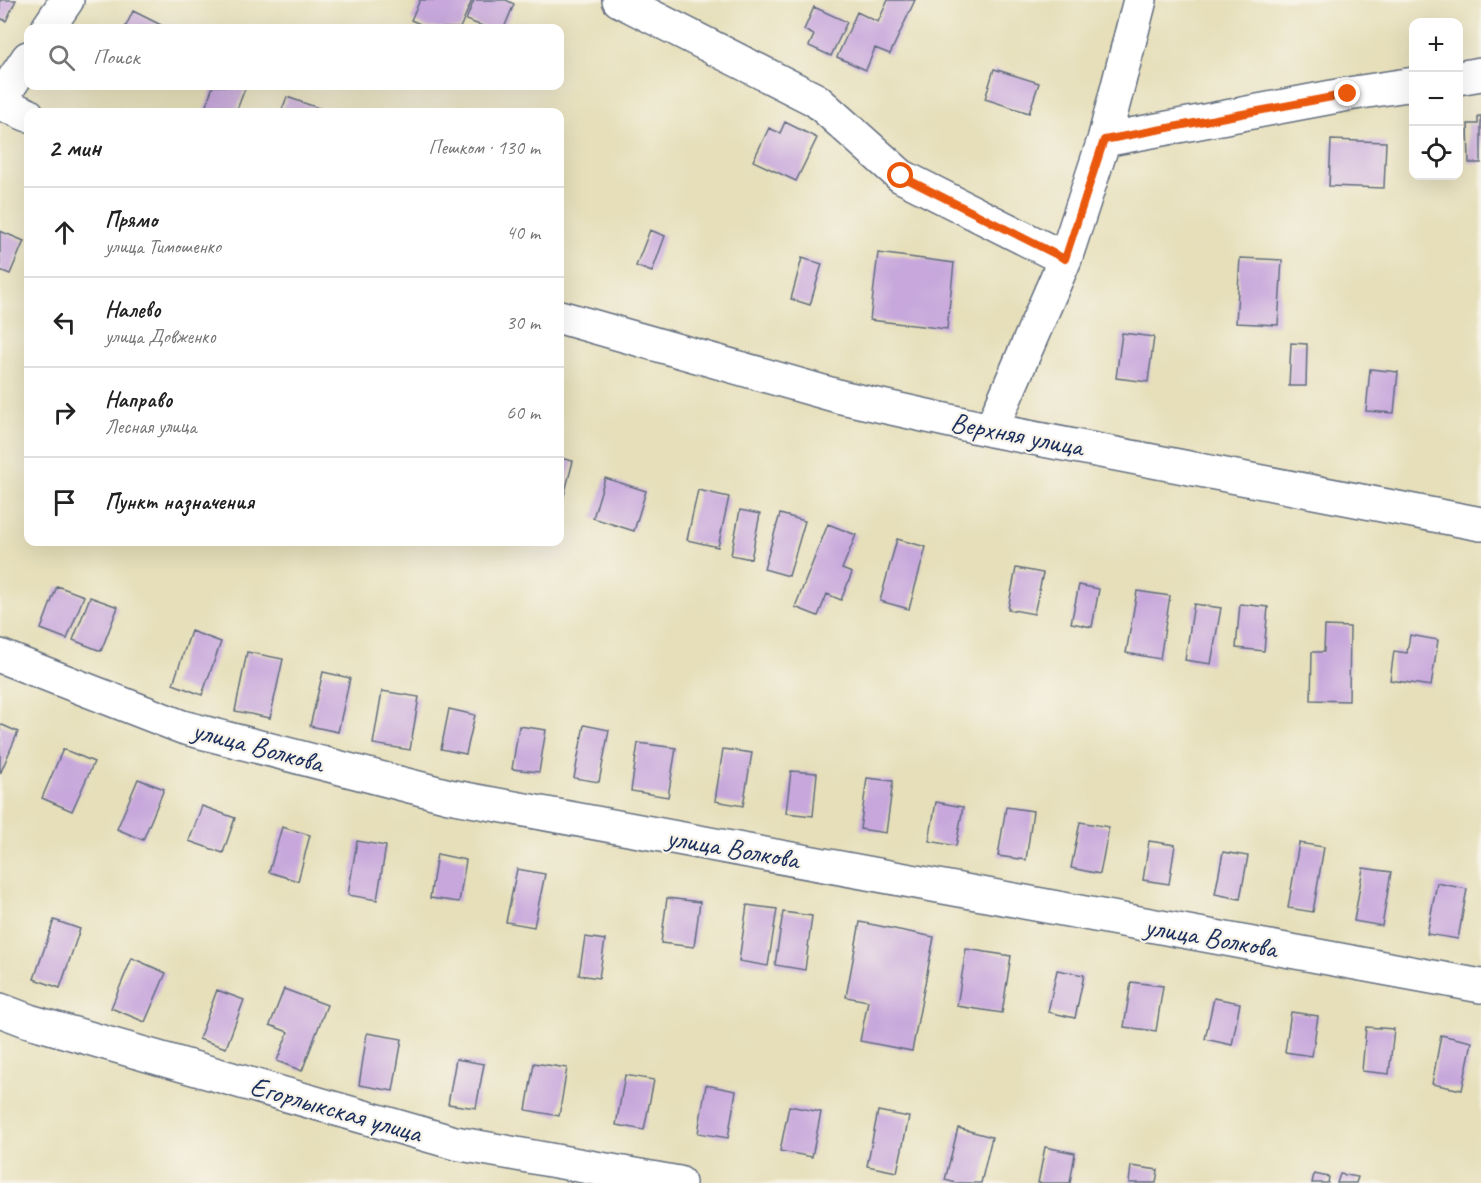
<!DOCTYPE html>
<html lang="ru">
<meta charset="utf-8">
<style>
body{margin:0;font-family:Caveat,sans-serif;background:#f6f6f6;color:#222}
.controls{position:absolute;right:18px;top:18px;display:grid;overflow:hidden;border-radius:12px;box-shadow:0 6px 24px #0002}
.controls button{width:54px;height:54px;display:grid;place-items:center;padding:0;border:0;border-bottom:2px solid #e0e0e0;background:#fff;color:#222;font:30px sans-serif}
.stop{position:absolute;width:18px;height:18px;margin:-14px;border:4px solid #ea580c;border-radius:50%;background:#fff}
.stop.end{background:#ea580c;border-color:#fff;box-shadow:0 2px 6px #0008}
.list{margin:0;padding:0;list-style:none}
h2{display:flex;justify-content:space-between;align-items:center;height:78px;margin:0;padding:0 24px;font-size:26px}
h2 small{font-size:20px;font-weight:400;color:#767676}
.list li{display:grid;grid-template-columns:39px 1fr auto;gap:18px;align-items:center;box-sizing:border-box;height:90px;padding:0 24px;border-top:2px solid #e0e0e0}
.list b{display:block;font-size:22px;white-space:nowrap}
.list p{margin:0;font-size:20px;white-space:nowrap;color:#767676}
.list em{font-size:20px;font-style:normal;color:#767676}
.icon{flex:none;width:33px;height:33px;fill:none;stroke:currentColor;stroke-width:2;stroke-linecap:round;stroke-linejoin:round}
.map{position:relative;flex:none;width:1481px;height:1183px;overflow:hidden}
.search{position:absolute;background:#fff;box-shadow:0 6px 24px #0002;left:24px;top:24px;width:540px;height:66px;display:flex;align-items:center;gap:15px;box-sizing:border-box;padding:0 21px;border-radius:12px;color:#767676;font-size:22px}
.panel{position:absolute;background:#fff;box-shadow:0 6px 24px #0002;left:24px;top:108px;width:540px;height:438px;border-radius:12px}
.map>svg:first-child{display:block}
</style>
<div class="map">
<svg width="1481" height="1183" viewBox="0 0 1481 1183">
<rect width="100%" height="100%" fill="#f7f3e8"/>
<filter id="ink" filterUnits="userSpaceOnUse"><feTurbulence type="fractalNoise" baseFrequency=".0167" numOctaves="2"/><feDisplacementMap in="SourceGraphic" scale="12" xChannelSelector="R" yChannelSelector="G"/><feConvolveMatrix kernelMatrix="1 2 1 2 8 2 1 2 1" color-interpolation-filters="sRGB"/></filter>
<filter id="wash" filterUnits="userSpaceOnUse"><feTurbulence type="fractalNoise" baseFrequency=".008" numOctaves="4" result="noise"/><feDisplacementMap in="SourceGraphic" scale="24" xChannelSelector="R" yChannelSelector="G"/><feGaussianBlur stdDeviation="1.35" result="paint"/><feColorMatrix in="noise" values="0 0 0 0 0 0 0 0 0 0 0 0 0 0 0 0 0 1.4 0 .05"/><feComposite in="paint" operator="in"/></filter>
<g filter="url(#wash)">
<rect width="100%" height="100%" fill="#e6dfba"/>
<g id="blocks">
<path fill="#c8a8dc" d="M 0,0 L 16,0 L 6,21 L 0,18 Z
M 420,0 L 472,0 L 460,28 L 429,28 L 411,20 Z
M 474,0 L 506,0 L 514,4 L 504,28 L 488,28 L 466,20 Z
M 888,0 L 915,0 L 890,54 L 875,48 L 866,70 L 837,57 L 857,12 L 878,22 Z
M 814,7 L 847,22 L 831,56 L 809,46 L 814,35 L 804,30 Z
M 133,11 L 165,27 L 164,28 L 125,28 Z
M 994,69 L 1039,83 L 1029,113 L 985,99 Z
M 213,86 L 246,86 L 236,112 L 204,111 Z
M 287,97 L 324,110 L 324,112 L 281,112 Z
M 1478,116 L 1481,116 L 1481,163 L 1469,163 L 1468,124 L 1478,124 Z
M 785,122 L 817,138 L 796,181 L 753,161 L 769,128 L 780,133 Z
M 1331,140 L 1386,142 L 1384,188 L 1329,186 Z
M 650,230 L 665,236 L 652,272 L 636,266 Z
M 0,231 L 24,241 L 10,274 L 0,270 Z
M 878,253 L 954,263 L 947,329 L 870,320 Z
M 802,258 L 822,264 L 810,305 L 791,299 Z
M 1240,258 L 1282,260 L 1278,325 L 1236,323 Z
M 1122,333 L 1154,337 L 1148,382 L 1116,378 Z
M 1291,343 L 1307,344 L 1306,386 L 1289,386 Z
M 1370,369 L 1398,372 L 1394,413 L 1366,411 Z
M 560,458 L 573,461 L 560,511 Z
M 605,478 L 646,491 L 634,531 L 593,518 Z
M 698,490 L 729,497 L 718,547 L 687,540 Z
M 740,510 L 760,514 L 751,559 L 731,555 Z
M 780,514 L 805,521 L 789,576 L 764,569 Z
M 828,524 L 856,535 L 842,569 L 852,573 L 841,600 L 827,594 L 818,616 L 795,607 Z
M 897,539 L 926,547 L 909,609 L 880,601 Z
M 1016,568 L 1043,573 L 1034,614 L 1008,609 Z
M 1079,585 L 1099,589 L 1092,627 L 1071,623 Z
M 57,586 L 84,596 L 67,639 L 41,629 Z
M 1137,591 L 1170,596 L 1160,659 L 1126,653 Z
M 90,597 L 118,607 L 101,651 L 73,640 Z
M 1194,604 L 1221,608 L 1211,664 L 1185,660 Z
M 1240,604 L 1268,607 L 1264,651 L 1236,648 Z
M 1325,626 L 1350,627 L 1349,701 L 1311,700 L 1312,652 L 1324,652 Z
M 191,631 L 221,642 L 202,695 L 173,684 Z
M 1410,635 L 1438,640 L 1431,686 L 1390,680 L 1394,651 L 1407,653 Z
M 247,652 L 283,659 L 270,718 L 235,711 Z
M 323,672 L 350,678 L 338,732 L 310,726 Z
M 382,691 L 419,697 L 410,750 L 373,744 Z
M 449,709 L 475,715 L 466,754 L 441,749 Z
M 0,724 L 18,732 L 0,774 Z
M 584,725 L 609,730 L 599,782 L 574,778 Z
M 519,726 L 546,730 L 539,772 L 512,769 Z
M 638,743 L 676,748 L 668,797 L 631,791 Z
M 63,749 L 94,762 L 72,811 L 42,798 Z
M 723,749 L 752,753 L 743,806 L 715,801 Z
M 791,771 L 817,773 L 813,816 L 786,813 Z
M 867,778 L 893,781 L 886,833 L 860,829 Z
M 138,779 L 164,789 L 143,840 L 117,829 Z
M 936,802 L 963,807 L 956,846 L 929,841 Z
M 202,806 L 235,818 L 223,853 L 189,841 Z
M 1006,807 L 1033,811 L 1026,860 L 998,856 Z
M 1080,822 L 1109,827 L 1100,874 L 1071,868 Z
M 282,827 L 310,835 L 298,881 L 269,872 Z
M 357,841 L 386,846 L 377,900 L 348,895 Z
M 1149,841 L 1175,845 L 1169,884 L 1143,880 Z
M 1299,843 L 1324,847 L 1313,912 L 1288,908 Z
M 1223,852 L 1248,856 L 1240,899 L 1215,894 Z
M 437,854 L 466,860 L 459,902 L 430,898 Z
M 1363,868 L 1391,872 L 1382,926 L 1354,921 Z
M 517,869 L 545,874 L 534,927 L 506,922 Z
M 1437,883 L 1467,889 L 1458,939 L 1427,934 Z
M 667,898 L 700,902 L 694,947 L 661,943 Z
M 747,905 L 777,909 L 768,966 L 739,961 Z
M 783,912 L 812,916 L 805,970 L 775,965 Z
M 54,920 L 80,929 L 60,988 L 34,979 Z
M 860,922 L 934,937 L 912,1051 L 860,1041 L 868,1001 L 846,997 Z
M 585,937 L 605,940 L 599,978 L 579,975 Z
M 966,949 L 1011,956 L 1002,1013 L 957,1006 Z
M 132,958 L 166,973 L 145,1022 L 111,1008 Z
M 1057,970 L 1084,975 L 1075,1018 L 1048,1012 Z
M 1131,982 L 1163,986 L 1156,1031 L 1124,1027 Z
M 284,989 L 327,1005 L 302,1071 L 277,1061 L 288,1032 L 270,1025 Z
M 217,990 L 244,1000 L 226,1048 L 199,1039 Z
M 1214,998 L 1240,1003 L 1232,1045 L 1205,1039 Z
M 1291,1012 L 1318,1016 L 1312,1056 L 1285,1052 Z
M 1366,1027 L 1394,1029 L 1389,1074 L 1362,1071 Z
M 367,1033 L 402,1039 L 393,1091 L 359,1085 Z
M 1441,1035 L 1472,1042 L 1462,1090 L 1432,1084 Z
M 456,1059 L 484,1064 L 476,1108 L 448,1104 Z
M 534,1063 L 567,1068 L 559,1116 L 526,1110 Z
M 625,1075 L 654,1080 L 644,1130 L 616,1125 Z
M 706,1085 L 736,1091 L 728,1138 L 698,1133 Z
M 789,1106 L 821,1112 L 812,1157 L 780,1151 Z
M 878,1111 L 909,1117 L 897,1172 L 867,1166 Z
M 958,1128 L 992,1137 L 981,1183 L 956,1183 L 945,1180 Z
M 1045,1147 L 1075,1153 L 1070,1183 L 1038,1183 Z
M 1131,1166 L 1158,1170 L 1156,1183 L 1129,1183 Z
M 1314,1174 L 1329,1177 L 1328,1183 L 1312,1183 Z
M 1340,1174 L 1358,1177 L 1356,1183 L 1337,1183 Z"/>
</g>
</g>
<g filter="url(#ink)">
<use href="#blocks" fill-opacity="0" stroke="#626d7e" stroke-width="1.5"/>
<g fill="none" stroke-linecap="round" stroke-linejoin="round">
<defs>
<path id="minor" d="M 619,0 L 816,100 L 901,176 L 1065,259
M 1458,78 L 1481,74
M 0,103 L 28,115
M 1104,140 L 1348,94 L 1414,84
M 560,317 L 841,397 L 991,430 L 1481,524
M 991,430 L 1065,259 L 1104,140 L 1140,0
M 0,656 L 182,727 L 449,796 L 1481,986
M 0,1010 L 29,1021 L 455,1143 L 679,1183"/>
<path id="tertiary" d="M 48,28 L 67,0
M 0,100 L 28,58"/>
</defs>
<use href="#minor" stroke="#626d7e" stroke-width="36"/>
<use href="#tertiary" stroke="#626d7e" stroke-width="36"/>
<use href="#minor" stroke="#fff" stroke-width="33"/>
<use href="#tertiary" stroke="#fff" stroke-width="33"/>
</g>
</g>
<g fill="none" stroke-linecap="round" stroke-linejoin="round" filter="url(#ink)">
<path stroke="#ea580c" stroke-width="8" d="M 901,176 L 1065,259 L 1104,140 L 1348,94"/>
</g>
<g text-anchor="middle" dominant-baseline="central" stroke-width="4.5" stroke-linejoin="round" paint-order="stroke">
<g font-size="28" fill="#1b2f5e" stroke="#f7f3e8">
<text transform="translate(1017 434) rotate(11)">Верхняя улица</text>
<text transform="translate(258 746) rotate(15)">улица Волкова</text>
<text transform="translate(733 848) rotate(10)">улица Волкова</text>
<text transform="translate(1211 937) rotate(10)">улица Волкова</text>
<text transform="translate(336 1109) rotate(16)">Егорлыкская улица</text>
</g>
</g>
</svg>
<div class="controls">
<button>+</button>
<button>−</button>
<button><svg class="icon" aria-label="locate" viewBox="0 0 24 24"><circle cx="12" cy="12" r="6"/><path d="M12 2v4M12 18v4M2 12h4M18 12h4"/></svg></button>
</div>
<div class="stop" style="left:901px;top:176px"></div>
<div class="stop end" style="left:1348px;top:94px"></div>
<div class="search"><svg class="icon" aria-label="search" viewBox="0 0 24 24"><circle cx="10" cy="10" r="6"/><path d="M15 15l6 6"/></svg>Поиск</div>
<section class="panel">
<h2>2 мин<small>Пешком · 130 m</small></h2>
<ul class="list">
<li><svg class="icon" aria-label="ahead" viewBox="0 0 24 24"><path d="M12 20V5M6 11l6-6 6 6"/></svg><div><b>Прямо</b><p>улица Тимошенко</p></div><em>40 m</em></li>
<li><svg class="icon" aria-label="left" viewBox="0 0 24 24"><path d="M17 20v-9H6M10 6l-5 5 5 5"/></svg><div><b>Налево</b><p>улица Довженко</p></div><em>30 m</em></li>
<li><svg class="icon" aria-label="right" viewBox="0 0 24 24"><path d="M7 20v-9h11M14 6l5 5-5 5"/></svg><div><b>Направо</b><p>Лесная улица</p></div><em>60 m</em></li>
<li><svg class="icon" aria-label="arrive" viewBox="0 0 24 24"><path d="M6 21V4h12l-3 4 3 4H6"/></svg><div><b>Пункт назначения</b></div></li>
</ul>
</section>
</div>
